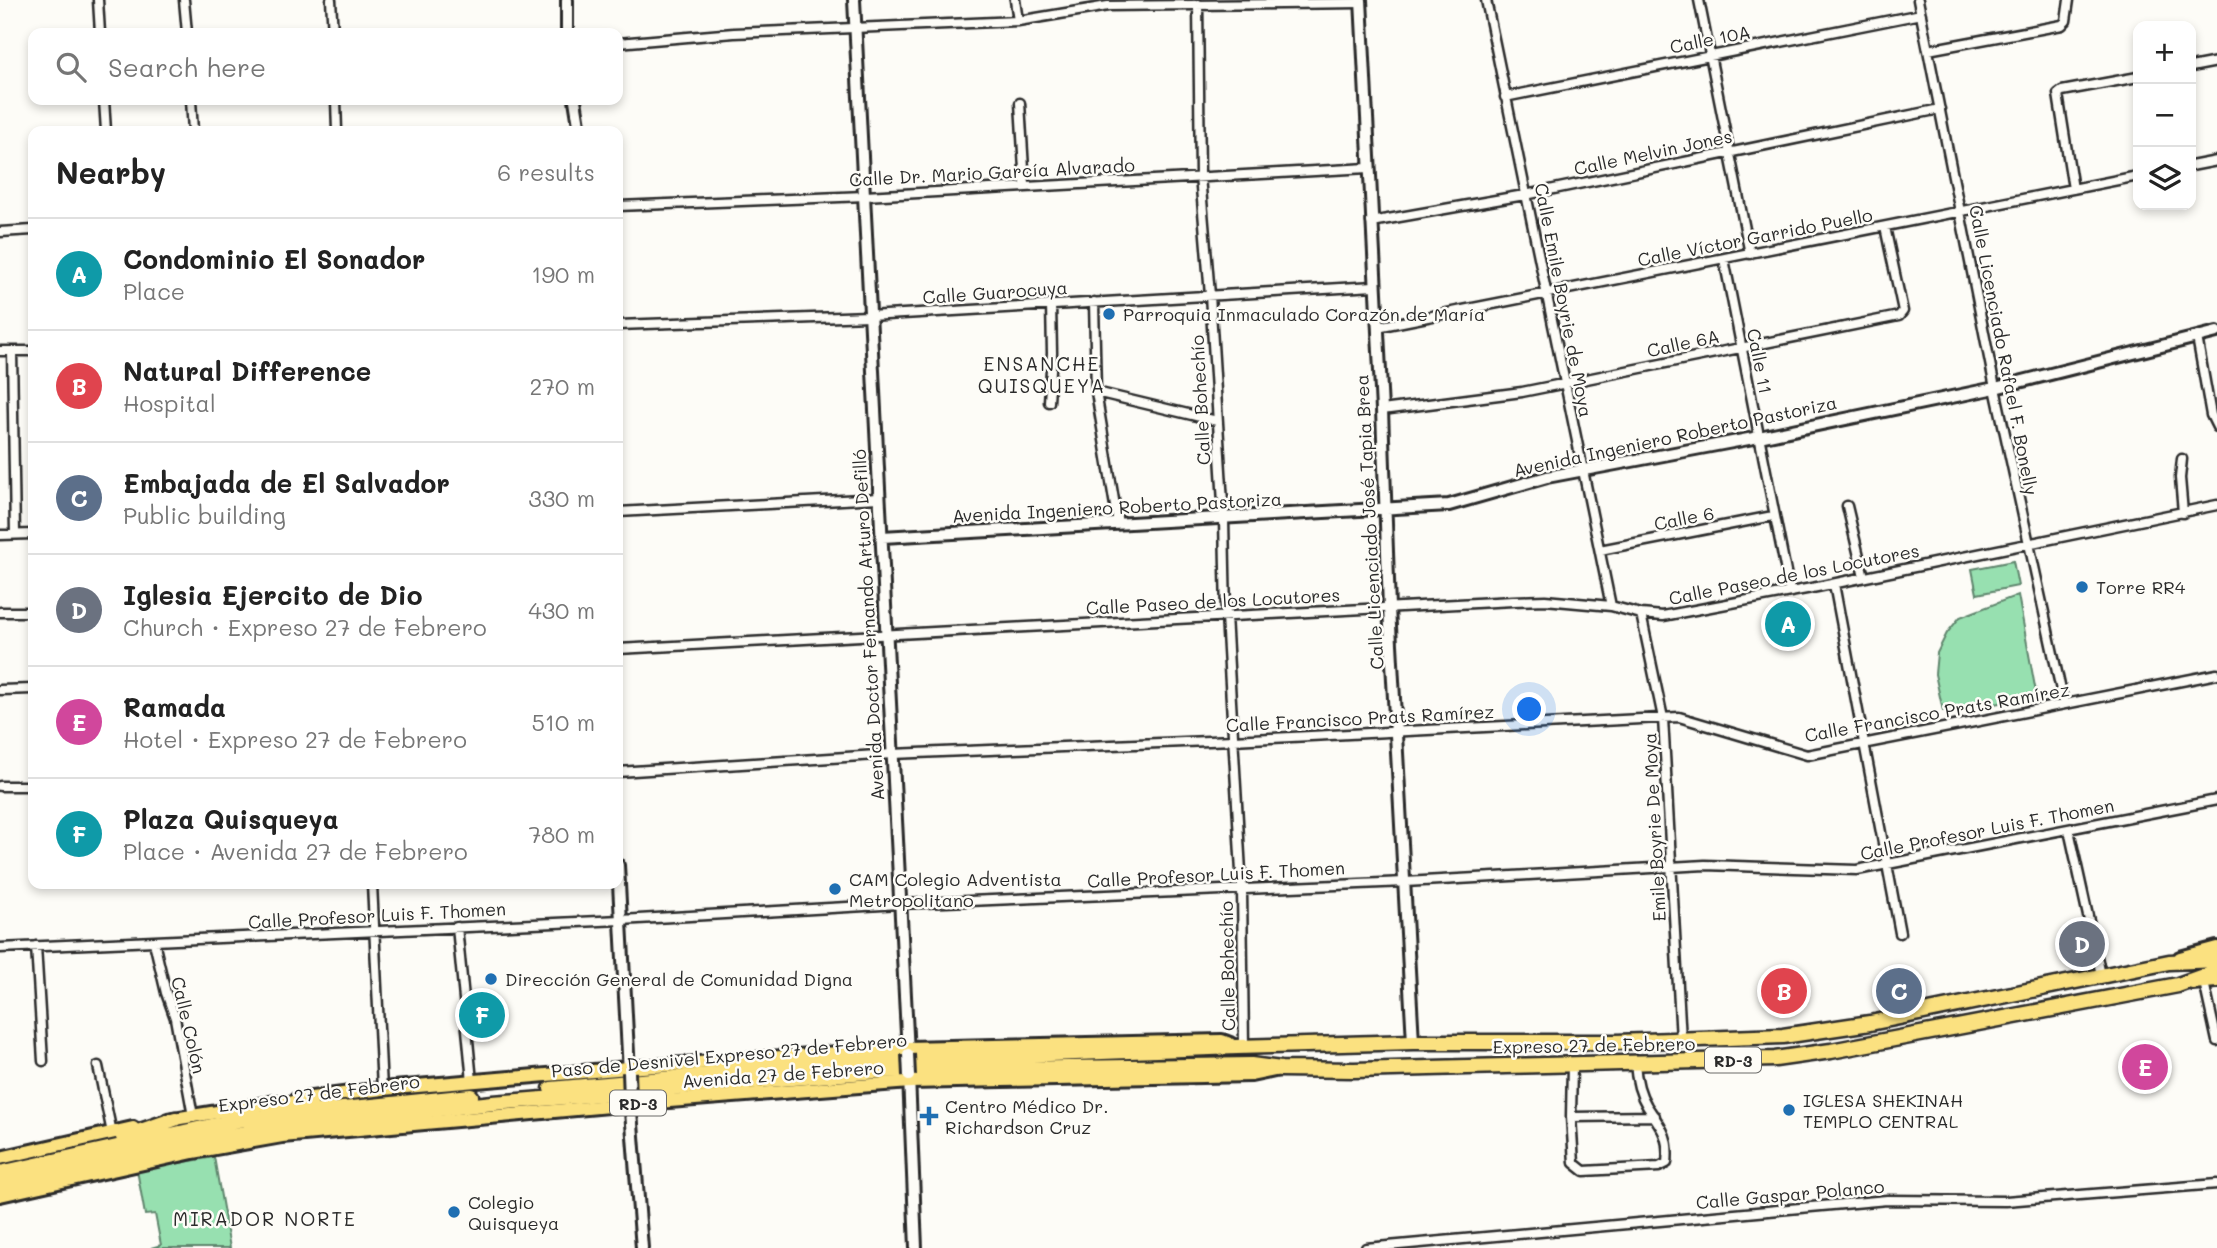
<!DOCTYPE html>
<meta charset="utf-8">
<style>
body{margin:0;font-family:Mali,sans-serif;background:#f2f2f2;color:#222}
.controls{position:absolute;right:21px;top:21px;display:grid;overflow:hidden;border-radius:14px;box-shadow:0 4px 10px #0003}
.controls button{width:63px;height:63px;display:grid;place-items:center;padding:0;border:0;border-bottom:2px solid #e0e0e0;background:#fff;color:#222;font:35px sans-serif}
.you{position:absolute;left:1530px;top:710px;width:24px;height:24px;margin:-18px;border:5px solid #fff;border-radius:50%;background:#1a73e8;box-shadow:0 0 0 10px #1a73e833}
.badge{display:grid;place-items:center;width:46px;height:46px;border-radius:50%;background:#db2777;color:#fff;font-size:23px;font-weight:700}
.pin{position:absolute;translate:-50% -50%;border:4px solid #fff;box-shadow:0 2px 7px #0006}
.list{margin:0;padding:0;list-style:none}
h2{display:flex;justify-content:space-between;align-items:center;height:91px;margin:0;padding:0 28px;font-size:30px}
h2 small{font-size:23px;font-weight:400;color:#767676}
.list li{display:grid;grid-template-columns:46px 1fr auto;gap:21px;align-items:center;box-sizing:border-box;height:112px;padding:0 28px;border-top:2px solid #e0e0e0}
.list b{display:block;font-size:26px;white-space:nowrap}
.list p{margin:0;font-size:23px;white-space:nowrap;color:#767676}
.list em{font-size:23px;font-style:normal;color:#767676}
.icon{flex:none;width:38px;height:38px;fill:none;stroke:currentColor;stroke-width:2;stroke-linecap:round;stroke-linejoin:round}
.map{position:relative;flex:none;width:2217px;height:1248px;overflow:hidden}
.search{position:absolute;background:#fff;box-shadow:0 4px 10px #0003;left:28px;top:28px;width:595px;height:77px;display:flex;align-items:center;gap:18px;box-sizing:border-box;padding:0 24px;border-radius:14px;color:#767676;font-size:26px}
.panel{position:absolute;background:#fff;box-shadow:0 4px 10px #0003;left:28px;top:126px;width:595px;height:763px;border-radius:14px}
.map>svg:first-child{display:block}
</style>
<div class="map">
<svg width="2217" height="1248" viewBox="0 0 2217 1248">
<rect width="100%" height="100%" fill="#fdfcf7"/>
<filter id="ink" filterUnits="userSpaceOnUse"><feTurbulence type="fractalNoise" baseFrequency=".0143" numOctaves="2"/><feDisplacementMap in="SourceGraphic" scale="14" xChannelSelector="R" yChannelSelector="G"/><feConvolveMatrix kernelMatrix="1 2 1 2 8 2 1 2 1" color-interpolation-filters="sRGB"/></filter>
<g filter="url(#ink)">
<path fill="#97e0b0" stroke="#61866e" stroke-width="2" d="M 2013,561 L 2018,586 L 1977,594 L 1972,569 Z
M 2018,595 L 2037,698 L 1943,711 L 1935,674 L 1937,653 L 1947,633 L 1960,617 Z
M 214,1157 L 230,1248 L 151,1248 L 161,1245 L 155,1214 L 145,1215 L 137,1170 Z"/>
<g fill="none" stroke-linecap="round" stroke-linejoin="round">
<defs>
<path id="minor" d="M 98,0 L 100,33
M 184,0 L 187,33
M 331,0 L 333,33
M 1015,0 L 1018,21
M 1486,0 L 1611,606
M 1699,0 L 1750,254
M 1918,0 L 1995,388 L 2064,704
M 1198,4 L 1200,176 L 1210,295 L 1224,519 L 1226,616 L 1242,889 L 1244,1047
M 618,43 L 734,33 L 1018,21 L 1108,6 L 1361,3
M 1928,50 L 2062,25 L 2066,21 L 2069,0
M 2191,67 L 2217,62
M 1505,97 L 1921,14
M 104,100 L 106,131
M 191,100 L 193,131
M 336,100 L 337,131
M 1020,103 L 1025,186
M 2191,166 L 2217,161
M 2073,189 L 2058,94 L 2062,91 L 2138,77
M 618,206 L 865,196 L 1368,168
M 1371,222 L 1530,194 L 1940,109
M 0,232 L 33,230
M 1724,259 L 1790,592
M 1094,302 L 1096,392 L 1118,524
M 618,325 L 869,316 L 1374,286
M 1377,327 L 2138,176
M 2197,337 L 2211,415 L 2217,427
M 0,351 L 33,351
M 12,351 L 15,534
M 1096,392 L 1217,421
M 1049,402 L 1052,353 L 1051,304
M 1382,410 L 1522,392 L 1899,316 L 1903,311 L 1885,227
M 2182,459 L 2180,478 L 2183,513
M 1847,506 L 1864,577
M 618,512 L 879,498
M 0,535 L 33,534
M 1600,550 L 1773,516
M 1834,584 L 1900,933
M 0,612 L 33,612
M 1641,614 L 1663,718 L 1681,1040
M 618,649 L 1513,601 L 1545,600 L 1611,606 L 1641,614 L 1663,616 L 1817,587 L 2217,505
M 0,690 L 33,689
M 618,772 L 892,754 L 1233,740 L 1679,717 L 1807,755 L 2217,674
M 0,786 L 33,786
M 2069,830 L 2101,975
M 372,884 L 382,1089
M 457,927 L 472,1081
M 154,942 L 166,993 L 175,1018 L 193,1116
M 36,946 L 43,1061
M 0,948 L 621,920 L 900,904 L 1405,882 L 1705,865 L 1857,870 L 2217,800
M 2204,982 L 2217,1041
M 1572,1064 L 1571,1117 L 1574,1163 L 1584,1171 L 1659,1167 L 1667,1163 C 1670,1136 1661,1127 1647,1106 C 1639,1093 1636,1079 1635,1063
M 98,1066 L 112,1133
M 1571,1117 L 1655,1116
M 1366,1248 L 1887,1200 L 2006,1201 L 2217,1184"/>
<path id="tertiary" d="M 567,0 L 567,33
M 854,0 L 908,1054
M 1361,0 L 1382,410 L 1389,608 L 1413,1042
M 575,100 L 580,131
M 882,537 L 1449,505 L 1547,477 L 1759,437 L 1995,388 L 2217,332
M 618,865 L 629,1072
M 909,1076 L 916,1248
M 630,1099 L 642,1248"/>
<path id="primary" d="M 2180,958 L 2217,948
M 2192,983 L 2217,981
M 296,1100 L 382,1089 L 628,1068 L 908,1048 L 1222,1041 L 1230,1044
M 168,1120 L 278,1102
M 0,1158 L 133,1128
M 0,1195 L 193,1152 L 282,1136 L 631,1104 L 910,1082 L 1251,1075 L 1275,1070"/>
<path id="motorway" d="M 551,1089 L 865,1061 L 1237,1047 L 1413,1042 L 1616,1042 L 1783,1036 L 1870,1023 L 2169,962 L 2217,960
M 271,1103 L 310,1104
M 123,1137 L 175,1119
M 0,1173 L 243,1119 L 471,1096
M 0,1183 L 269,1128 L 493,1103 L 878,1071 L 1251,1065 L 1281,1069 L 1354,1070 L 1775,1059 L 1831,1051 L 2178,985 L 2217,971"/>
</defs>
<use href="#minor" stroke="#2b2b2b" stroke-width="13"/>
<use href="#tertiary" stroke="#2b2b2b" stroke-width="16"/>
<use href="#primary" stroke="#2b2b2b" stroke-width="18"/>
<use href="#motorway" stroke="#2b2b2b" stroke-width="19"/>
<use href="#minor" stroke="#fdfcf7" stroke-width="8"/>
<use href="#tertiary" stroke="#fdfcf7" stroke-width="10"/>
<use href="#primary" stroke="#fbe180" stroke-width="12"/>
<use href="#motorway" stroke="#fbe180" stroke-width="14"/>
<defs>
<path id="tertiary-bridge" d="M 908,1054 L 909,1076
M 629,1072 L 630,1099"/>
</defs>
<use href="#tertiary-bridge" stroke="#2b2b2b" stroke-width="16" stroke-linecap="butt"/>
<use href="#tertiary-bridge" stroke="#fdfcf7" stroke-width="10"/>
</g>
</g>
<g fill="#1f6fb2" stroke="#fdfcf7" stroke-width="2.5">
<circle cx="1109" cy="314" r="7"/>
<circle cx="2082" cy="587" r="7"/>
<circle cx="835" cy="889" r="7"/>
<circle cx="491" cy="979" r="7"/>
<circle cx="1789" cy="1110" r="7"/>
<path d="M925.5 1105.5h7v7h7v7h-7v7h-7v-7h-7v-7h7z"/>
<circle cx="454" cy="1212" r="7"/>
</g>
<g text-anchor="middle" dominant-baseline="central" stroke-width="5" stroke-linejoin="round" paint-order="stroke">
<g fill="#fdfcf7" stroke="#6a6a68" stroke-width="2">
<rect x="1705" y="1047.5" width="56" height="25" rx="5"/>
<rect x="610" y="1090.5" width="56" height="25" rx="5"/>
</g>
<g font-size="16" font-weight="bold" fill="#2b2b2b">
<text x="1733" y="1060">RD-3</text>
<text x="638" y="1103">RD-3</text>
</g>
<g font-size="18" fill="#2b2b2b" stroke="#fdfcf7">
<text transform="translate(1710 39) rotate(-11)">Calle 10A</text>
<text transform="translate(1653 152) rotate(-12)">Calle Melvin Jones</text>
<text transform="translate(992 172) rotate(-3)">Calle Dr. Mario García Alvarado</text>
<text transform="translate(1755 237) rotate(-11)">Calle Víctor Garrido Puello</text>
<text transform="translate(995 292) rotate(-4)">Calle Guarocuya</text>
<text transform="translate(1564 300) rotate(79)">Calle Emile Boyrie de Moya</text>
<text transform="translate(1683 343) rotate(-12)">Calle 6A</text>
<text transform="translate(2004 350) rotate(79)">Calle Licenciado Rafael F. Bonelly</text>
<text transform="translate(1760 361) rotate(79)">Calle 11</text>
<text transform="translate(1200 400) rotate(-93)">Calle Bohechío</text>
<text transform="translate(1675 436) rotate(-12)">Avenida Ingeniero Roberto Pastoriza</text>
<text transform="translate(1117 507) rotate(-3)">Avenida Ingeniero Roberto Pastoriza</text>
<text transform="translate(1684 518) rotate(-11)">Calle 6</text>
<text transform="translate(1369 522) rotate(-93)">Calle Licenciado José Tapia Brea</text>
<text transform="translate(1794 574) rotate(-11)">Calle Paseo de los Locutores</text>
<text transform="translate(1213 601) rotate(-3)">Calle Paseo de los Locutores</text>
<text transform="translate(868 625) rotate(-93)">Avenida Doctor Fernando Arturo Defilló</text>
<text transform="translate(1937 712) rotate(-10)">Calle Francisco Prats Ramírez</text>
<text transform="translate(1360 718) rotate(-3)">Calle Francisco Prats Ramírez</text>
<text transform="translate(1654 827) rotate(-93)">Emile Boyrie De Moya</text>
<text transform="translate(1987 829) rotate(-11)">Calle Profesor Luis F. Thomen</text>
<text transform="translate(1216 874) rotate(-3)">Calle Profesor Luis F. Thomen</text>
<text transform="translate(377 915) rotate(-3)">Calle Profesor Luis F. Thomen</text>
<text transform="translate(1227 966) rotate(-91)">Calle Bohechío</text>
<text transform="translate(189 1025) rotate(77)">Calle Colón</text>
<text transform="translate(1594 1045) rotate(-1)">Expreso 27 de Febrero</text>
<text transform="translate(729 1055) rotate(-5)">Paso de Desnivel Expreso 27 de Febrero</text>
<text transform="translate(783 1074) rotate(-4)">Avenida 27 de Febrero</text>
<text transform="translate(319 1093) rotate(-7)">Expreso 27 de Febrero</text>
<text transform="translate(1790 1194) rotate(-5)">Calle Gaspar Polanco</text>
</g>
<g font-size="18" fill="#2b2b2b" stroke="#fdfcf7" text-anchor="start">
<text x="1123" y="314">Parroquia Inmaculado Corazón de María</text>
<text x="2096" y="587">Torre RR4</text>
<text x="849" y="879">CAM Colegio Adventista<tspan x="849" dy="21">Metropolitano</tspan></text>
<text x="505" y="979">Dirección General de Comunidad Digna</text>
<text x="1803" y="1100">IGLESA SHEKINAH<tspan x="1803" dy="21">TEMPLO CENTRAL</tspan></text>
<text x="945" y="1106">Centro Médico Dr.<tspan x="945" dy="21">Richardson Cruz</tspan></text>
<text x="468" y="1202">Colegio<tspan x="468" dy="21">Quisqueya</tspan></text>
</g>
<g font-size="19" letter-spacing="2" fill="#2b2b2b" stroke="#fdfcf7">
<text x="1042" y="363">ENSANCHE<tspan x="1042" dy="22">QUISQUEYA</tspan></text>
<text x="265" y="1218">MIRADOR NORTE</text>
</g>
</g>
</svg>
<div class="controls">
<button>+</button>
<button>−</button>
<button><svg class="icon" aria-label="layers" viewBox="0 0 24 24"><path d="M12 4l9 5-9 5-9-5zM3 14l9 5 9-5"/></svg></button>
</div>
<div class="you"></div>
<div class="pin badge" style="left:1788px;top:624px;background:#0f9aa8">A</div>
<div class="pin badge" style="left:1784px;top:991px;background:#e0444e">B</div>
<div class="pin badge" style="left:1899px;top:991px;background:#5c6f8a">C</div>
<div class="pin badge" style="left:2082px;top:944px;background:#6b7280">D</div>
<div class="pin badge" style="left:2145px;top:1067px;background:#d1479c">E</div>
<div class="pin badge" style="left:482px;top:1015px;background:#0f9aa8">F</div>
<div class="search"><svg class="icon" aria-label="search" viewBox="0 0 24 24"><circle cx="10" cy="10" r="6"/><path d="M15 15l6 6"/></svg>Search here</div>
<section class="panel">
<h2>Nearby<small>6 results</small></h2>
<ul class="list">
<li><span class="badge" style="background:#0f9aa8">A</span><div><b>Condominio El Sonador</b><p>Place</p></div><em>190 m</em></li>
<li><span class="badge" style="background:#e0444e">B</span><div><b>Natural Difference</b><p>Hospital</p></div><em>270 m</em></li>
<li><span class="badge" style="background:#5c6f8a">C</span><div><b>Embajada de El Salvador</b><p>Public building</p></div><em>330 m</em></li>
<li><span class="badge" style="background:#6b7280">D</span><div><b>Iglesia Ejercito de Dio</b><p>Church · Expreso 27 de Febrero</p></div><em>430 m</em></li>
<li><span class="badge" style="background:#d1479c">E</span><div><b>Ramada</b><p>Hotel · Expreso 27 de Febrero</p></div><em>510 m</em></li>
<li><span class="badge" style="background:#0f9aa8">F</span><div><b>Plaza Quisqueya</b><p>Place · Avenida 27 de Febrero</p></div><em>780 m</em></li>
</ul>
</section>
</div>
